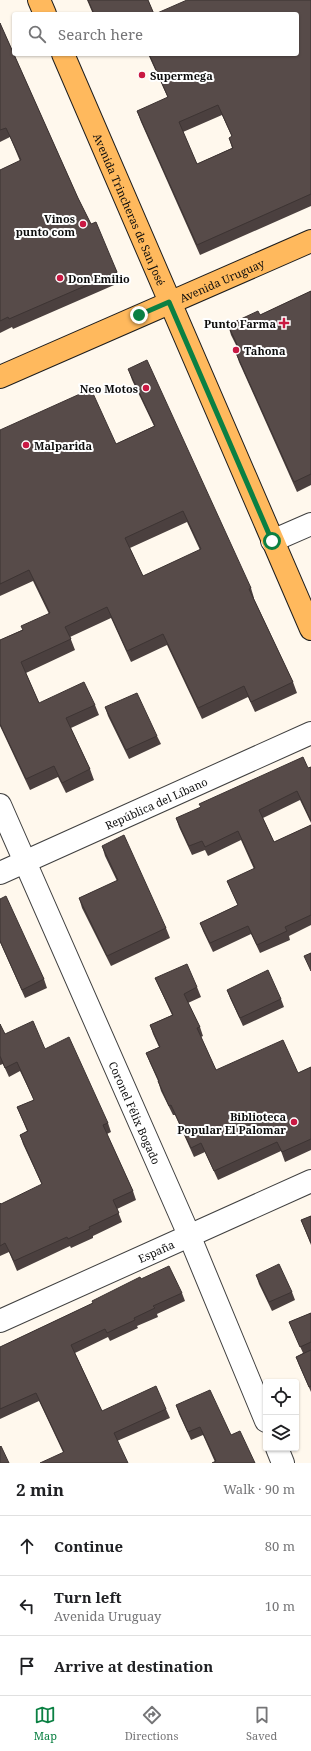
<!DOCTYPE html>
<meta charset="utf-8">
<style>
body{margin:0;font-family:"Noto Serif",serif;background:#f6f6f6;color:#202124}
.controls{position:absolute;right:12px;bottom:12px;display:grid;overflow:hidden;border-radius:4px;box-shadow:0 1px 3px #0004}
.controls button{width:36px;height:36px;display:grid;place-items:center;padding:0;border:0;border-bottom:1px solid #e0e0e0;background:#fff;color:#202124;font:20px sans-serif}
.stop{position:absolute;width:12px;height:12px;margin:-9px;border:3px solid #0b8043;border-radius:50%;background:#fff}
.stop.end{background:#0b8043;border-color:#fff;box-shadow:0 1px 4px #0008}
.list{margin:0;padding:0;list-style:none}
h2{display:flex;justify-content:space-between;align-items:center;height:52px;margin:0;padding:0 16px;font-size:17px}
h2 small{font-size:13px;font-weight:400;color:#757577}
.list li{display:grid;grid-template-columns:26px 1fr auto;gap:12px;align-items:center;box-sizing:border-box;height:60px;padding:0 16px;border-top:1px solid #e0e0e0}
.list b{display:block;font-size:15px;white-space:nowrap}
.list p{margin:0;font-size:13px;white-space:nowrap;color:#757577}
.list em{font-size:13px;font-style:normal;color:#757577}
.icon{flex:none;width:22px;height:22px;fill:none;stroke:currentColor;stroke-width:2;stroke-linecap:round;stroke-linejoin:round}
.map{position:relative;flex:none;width:311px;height:1463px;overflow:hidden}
.search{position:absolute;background:#fff;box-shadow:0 1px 3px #0004;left:12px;right:12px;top:12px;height:44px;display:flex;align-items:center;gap:10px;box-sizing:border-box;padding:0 14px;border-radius:4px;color:#757577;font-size:15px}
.sheet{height:232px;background:#fff}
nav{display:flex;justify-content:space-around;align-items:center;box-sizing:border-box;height:56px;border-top:1px solid #e0e0e0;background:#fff;font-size:11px;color:#757577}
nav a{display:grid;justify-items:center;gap:2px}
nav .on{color:#0b8043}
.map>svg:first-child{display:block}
</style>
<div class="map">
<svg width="311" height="1463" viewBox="0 0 311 1463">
<rect width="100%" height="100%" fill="#fff8ed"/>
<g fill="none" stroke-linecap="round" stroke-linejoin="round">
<defs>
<g id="street">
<path d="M 272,541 L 311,524"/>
<path id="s1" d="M 0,805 L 189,1235 L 266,1421"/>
<path id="s2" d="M 0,873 L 311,733"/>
<path id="s3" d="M 0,1321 L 311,1181"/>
<path d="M 277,1448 L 283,1463"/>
</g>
<g id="primary">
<path d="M 39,0 L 45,14"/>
<path id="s4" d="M 63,54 L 311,629"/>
<path id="s5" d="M 0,377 L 311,241"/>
</g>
</defs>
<use href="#street" stroke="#404040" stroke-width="24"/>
<use href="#primary" stroke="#1e1e1e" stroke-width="24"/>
<use href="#street" stroke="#fff" stroke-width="22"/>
<use href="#primary" stroke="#ffb95d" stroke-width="22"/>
</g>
<path fill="#4b403f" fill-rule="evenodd" d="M 87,0 L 148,0 L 154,14 L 93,14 Z
M 311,0 L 311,206 L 200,255 L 141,122 L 137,111 L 168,98 L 148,54 L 297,54 ZM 222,115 L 232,137 L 229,138 L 232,148 L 197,164 L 183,132 Z
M 0,23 L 78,198 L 91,224 L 117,272 L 121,282 L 13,329 L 12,327 L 0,333 L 0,170 L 20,161 L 10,137 L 0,142 Z
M 311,291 L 311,485 L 297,492 L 239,362 L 236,353 L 239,351 L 231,335 L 228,325 L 260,315 Z
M 128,369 L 251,588 L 254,598 L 254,599 L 293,682 L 297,693 L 255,712 L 248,697 L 202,719 L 167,645 L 131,662 L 111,618 L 70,637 L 75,650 L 26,673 L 39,703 L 95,705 L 99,715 L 71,728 L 90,769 L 94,780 L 66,793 L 58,777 L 30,790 L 0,726 L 0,640 L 22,630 L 49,614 L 33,581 L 0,596 L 0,430 L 116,444 L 154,426 L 132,380 ZM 187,522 L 200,550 L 143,576 L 130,548 Z
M 105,707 L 157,736 L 161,744 L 129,759 L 108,716 Z
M 311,767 L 311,823 L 300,800 L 263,818 L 274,842 L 311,825 L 311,925 L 289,936 L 290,940 L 260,953 L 251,934 L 213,952 L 203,931 L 200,923 L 238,905 L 227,881 L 254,869 L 241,840 L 208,856 L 205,850 L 192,855 L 179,827 L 176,818 Z
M 102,846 L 166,928 L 170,938 L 111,966 L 82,908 L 79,898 L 117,881 L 105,856 Z
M 0,899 L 44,979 L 47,988 L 25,998 L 0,942 Z
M 155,978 L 197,987 L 201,997 L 188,1003 L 200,1027 L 203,1036 L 201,1037 L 216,1070 L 298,1073 L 311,1067 L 311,1150 L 285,1162 L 281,1151 L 218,1180 L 205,1152 L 194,1157 L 175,1115 L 173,1115 L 161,1091 L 158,1081 L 150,1063 L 146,1053 L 159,1047 L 153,1034 L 150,1025 L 172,1015 L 159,987 Z
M 227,990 L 281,999 L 284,1007 L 243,1026 L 230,998 Z
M 0,1024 L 5,1034 L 45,1049 L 108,1123 L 111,1132 L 107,1134 L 133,1191 L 136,1200 L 117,1209 L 122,1222 L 93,1236 L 93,1238 L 71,1248 L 70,1246 L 17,1271 L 9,1252 L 0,1256 L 0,1203 L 1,1204 L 42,1185 L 23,1144 L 20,1135 L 27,1131 L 17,1107 L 34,1100 L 20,1071 L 9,1077 L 3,1064 L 0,1065 Z
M 311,1216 L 311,1245 L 301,1220 Z
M 256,1275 L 292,1292 L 295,1300 L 272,1311 L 259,1284 Z
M 141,1279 L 182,1293 L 185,1301 L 157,1314 L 158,1317 L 137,1326 L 138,1328 L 110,1341 L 108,1337 L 75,1353 L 102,1411 L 166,1409 L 170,1418 L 117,1441 L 63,1452 L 39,1401 L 0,1419 L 0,1347 L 93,1303 Z
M 311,1313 L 311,1392 L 299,1365 L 296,1357 L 303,1353 L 293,1331 L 289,1322 Z
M 176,1405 L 231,1435 L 255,1463 L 215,1462 L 203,1435 L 191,1440 L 179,1414 Z"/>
<path fill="#574b49" stroke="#3d3433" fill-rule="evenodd" d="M 88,0 L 148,0 L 154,14 L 94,14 Z
M 187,0 L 311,0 L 311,194 L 197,245 L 137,111 L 168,97 L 149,54 L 297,54 L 297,14 L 155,14 ZM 218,105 L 232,136 L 229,138 L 233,148 L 197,164 L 179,122 Z
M 0,23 L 78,198 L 91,224 L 96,222 L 117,272 L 9,319 L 8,317 L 0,321 L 0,170 L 21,160 L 6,128 L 0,130 Z
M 311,291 L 311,474 L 294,482 L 236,353 L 240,351 L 228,325 L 258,311 L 260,315 Z
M 147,360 L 251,588 L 249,589 L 293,682 L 251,702 L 244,686 L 198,708 L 163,634 L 127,651 L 107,607 L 65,627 L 71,639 L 21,662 L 39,703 L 84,682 L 95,705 L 66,718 L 90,769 L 62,783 L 54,766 L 26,779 L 0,724 L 0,640 L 23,630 L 21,626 L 50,613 L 29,570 L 0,584 L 0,430 L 91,389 L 116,444 L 155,426 L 128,369 ZM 183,511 L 201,549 L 143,576 L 125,538 Z
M 137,693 L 157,736 L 126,750 L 105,707 Z
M 303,757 L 308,768 L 311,767 L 311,821 L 297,791 L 259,810 L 274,842 L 311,825 L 311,915 L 285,927 L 287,931 L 257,945 L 248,926 L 210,943 L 200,923 L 238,905 L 227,881 L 255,868 L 238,831 L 205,847 L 202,841 L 189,846 L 176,818 L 201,807 L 199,804 Z
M 124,835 L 166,928 L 107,956 L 79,898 L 118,880 L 102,846 Z
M 6,896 L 44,979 L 22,990 L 0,941 L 0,899 Z
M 311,953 L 311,971 L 304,956 Z
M 187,964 L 197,987 L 184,994 L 200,1027 L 197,1028 L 216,1070 L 283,1040 L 298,1073 L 311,1067 L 311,1139 L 282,1152 L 277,1142 L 214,1171 L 201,1143 L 191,1148 L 171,1105 L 169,1106 L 158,1081 L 159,1081 L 146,1053 L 160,1047 L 150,1025 L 173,1015 L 155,978 Z
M 268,970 L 281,999 L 240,1018 L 227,990 Z
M 33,1021 L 45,1049 L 69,1037 L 108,1123 L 103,1125 L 133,1191 L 113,1200 L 119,1213 L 89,1227 L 90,1229 L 68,1239 L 67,1237 L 14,1261 L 5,1243 L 0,1246 L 0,1203 L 1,1204 L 42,1184 L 20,1135 L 28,1131 L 17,1107 L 34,1100 L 17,1062 L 5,1068 L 0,1056 L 0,1024 L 5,1034 Z
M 311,1216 L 311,1243 L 301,1220 Z
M 279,1264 L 292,1292 L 269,1302 L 256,1275 Z
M 169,1266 L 182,1293 L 153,1306 L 155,1308 L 134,1318 L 135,1320 L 107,1333 L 105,1329 L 71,1345 L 102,1411 L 156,1386 L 166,1409 L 114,1433 L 128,1463 L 40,1463 L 64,1452 L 36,1393 L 0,1409 L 0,1347 L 93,1303 L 92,1301 L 140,1277 L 141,1279 Z
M 311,1313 L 311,1342 L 300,1347 L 289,1322 Z
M 311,1350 L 311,1386 L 309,1387 L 296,1357 Z
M 210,1390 L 231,1435 L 240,1431 L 255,1463 L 212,1463 L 216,1461 L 200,1427 L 188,1432 L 176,1405 Z
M 1,1446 L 9,1463 L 0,1463 L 0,1447 Z"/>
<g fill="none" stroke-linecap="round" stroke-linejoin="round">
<path stroke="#0b8043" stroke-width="5" d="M 139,315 L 169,302 L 272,541"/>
</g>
<g fill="#c91943" stroke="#fff" stroke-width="1.5">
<circle cx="142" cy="75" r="4"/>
<circle cx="83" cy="224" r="4"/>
<circle cx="60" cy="278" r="4"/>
<path d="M282 317h4v4h4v4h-4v4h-4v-4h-4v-4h4z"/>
<circle cx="236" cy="350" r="4"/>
<circle cx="146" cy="388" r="4"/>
<circle cx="26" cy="445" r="4"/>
<circle cx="294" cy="1122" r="4"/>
</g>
<g text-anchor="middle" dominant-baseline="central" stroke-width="4" stroke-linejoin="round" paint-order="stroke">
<g font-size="11" font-weight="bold" fill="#0d0d0d" stroke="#fff" text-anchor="start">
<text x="150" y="75">Supermega</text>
<text x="75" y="218" text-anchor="end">Vinos<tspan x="75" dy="13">punto com</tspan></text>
<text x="68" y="278">Don Emilio</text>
<text x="276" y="323" text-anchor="end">Punto Farma</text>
<text x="244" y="350">Tahona</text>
<text x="138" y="388" text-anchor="end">Neo Motos</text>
<text x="34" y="445">Malparida</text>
<text x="286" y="1116" text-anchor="end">Biblioteca<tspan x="286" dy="13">Popular El Palomar</tspan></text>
</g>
<g font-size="11" fill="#0d0d0d" stroke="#fff">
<text stroke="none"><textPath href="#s4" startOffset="169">Avenida Trincheras de San José</textPath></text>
<text stroke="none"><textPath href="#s5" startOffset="242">Avenida Uruguay</textPath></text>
<text stroke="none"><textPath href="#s2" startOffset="171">República del Líbano</textPath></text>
<text stroke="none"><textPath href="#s1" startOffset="336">Coronel Félix Bogado</textPath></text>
<text stroke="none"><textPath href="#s3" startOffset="171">España</textPath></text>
</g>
</g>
</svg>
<div class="controls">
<button><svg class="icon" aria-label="locate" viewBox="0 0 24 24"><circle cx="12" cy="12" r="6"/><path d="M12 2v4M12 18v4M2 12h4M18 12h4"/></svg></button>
<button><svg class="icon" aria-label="layers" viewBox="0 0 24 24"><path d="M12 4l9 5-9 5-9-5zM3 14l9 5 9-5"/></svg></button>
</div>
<div class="stop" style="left:272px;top:541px"></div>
<div class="stop end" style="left:139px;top:315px"></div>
<div class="search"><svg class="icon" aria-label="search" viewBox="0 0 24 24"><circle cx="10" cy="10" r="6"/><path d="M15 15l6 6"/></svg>Search here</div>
</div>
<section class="sheet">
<h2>2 min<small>Walk · 90 m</small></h2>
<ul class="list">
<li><svg class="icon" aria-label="ahead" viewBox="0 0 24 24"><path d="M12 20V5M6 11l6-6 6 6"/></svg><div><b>Continue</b></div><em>80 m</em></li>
<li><svg class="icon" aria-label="left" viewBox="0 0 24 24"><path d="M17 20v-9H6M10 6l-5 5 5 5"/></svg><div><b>Turn left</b><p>Avenida Uruguay</p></div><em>10 m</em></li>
<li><svg class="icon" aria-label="arrive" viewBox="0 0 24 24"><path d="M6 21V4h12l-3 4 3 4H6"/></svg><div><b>Arrive at destination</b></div></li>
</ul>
</section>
<nav>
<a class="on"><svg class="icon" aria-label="map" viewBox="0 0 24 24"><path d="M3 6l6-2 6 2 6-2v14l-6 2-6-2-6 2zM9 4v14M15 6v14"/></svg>Map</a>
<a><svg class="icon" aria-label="directions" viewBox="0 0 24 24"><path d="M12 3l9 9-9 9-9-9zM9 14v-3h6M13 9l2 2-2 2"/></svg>Directions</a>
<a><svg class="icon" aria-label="saved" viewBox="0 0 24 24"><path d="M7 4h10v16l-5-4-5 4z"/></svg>Saved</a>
</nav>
